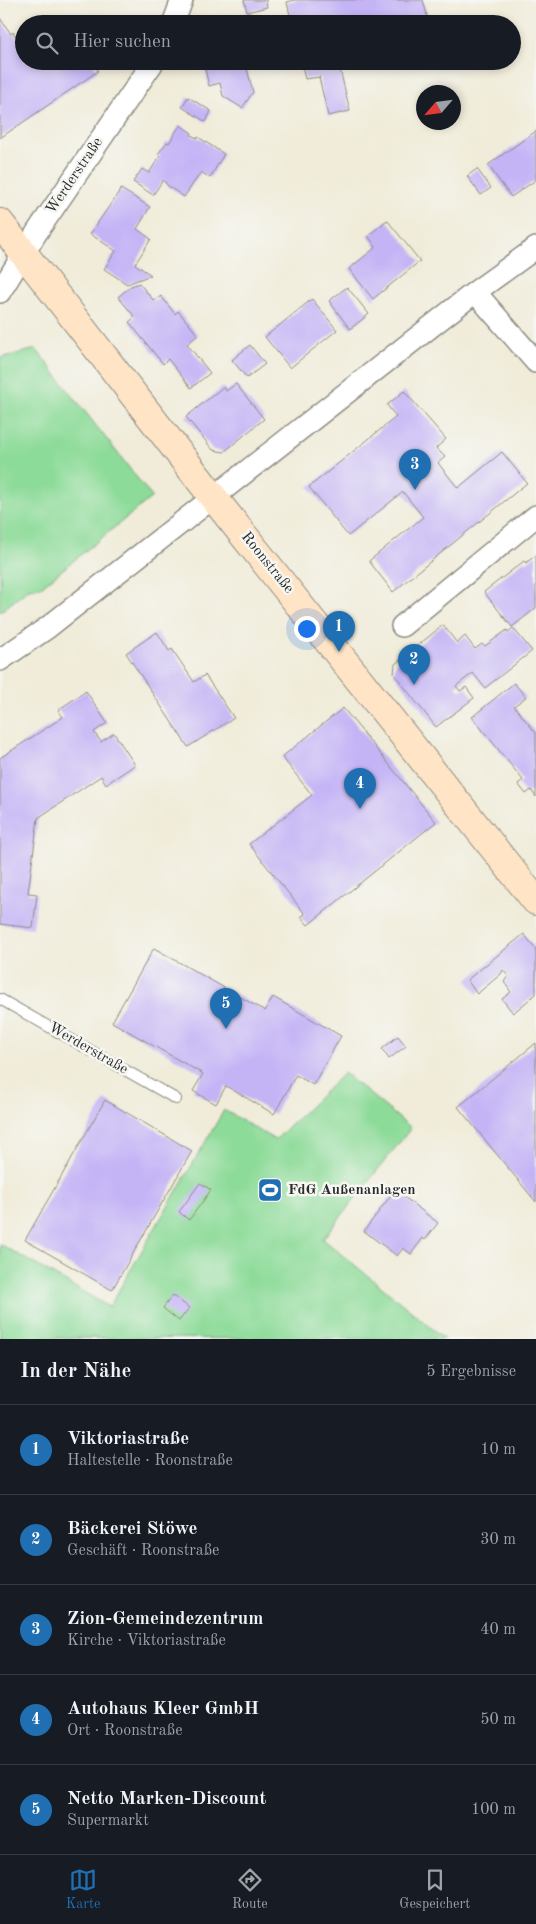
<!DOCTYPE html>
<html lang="de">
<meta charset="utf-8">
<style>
body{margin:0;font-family:"Old Standard TT",serif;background:#20242c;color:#f1f3f6}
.compass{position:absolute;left:416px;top:85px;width:45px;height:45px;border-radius:50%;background:#171b24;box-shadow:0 2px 8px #0003;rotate:242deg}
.you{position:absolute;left:306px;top:628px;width:18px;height:18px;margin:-12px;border:4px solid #fff;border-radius:50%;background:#1a73e8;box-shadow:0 0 0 8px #1a73e833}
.badge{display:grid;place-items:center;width:32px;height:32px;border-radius:50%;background:#1f6fb2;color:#fff;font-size:16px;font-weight:700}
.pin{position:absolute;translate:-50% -41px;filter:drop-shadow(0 1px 2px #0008)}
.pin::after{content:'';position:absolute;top:26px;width:18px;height:15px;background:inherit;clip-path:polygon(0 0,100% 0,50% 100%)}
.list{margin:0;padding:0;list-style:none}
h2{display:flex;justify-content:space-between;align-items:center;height:65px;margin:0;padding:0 20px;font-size:21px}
h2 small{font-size:16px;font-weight:400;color:#9ea1a6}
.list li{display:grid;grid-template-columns:32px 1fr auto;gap:15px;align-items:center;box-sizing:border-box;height:90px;padding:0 20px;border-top:1px solid #363941}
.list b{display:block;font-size:19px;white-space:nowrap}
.list p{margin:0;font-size:16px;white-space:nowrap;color:#9ea1a6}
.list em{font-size:16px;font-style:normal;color:#9ea1a6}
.icon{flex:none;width:28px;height:28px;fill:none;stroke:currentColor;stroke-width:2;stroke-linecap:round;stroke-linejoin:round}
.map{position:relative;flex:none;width:536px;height:1339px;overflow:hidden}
.search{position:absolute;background:#171b24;box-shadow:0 2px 8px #0003;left:15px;right:15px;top:15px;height:55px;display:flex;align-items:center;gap:12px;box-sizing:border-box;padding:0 18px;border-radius:28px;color:#9ea1a6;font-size:19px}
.sheet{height:515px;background:#171b24}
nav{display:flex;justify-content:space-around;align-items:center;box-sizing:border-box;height:70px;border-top:1px solid #363941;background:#171b24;font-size:14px;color:#9ea1a6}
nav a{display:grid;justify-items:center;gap:2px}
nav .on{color:#1f6fb2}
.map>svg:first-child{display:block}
</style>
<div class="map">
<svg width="536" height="1339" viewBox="0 0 536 1339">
<rect width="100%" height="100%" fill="#f6f6f2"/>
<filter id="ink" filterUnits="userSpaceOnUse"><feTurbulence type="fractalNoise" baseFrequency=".02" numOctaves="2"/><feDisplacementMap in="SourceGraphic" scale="10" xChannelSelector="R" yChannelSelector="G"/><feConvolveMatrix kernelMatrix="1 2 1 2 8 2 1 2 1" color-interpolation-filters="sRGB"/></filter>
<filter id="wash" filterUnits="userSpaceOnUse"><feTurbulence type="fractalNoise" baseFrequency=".0096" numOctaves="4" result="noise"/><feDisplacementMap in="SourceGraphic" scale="20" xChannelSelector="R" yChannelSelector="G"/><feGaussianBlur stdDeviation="1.12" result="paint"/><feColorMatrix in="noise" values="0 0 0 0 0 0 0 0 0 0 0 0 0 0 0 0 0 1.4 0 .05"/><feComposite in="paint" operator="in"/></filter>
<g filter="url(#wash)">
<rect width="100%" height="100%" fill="#f0ecd9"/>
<path fill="#8ddb99" stroke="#5c8362" d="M 36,349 L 152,497 L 41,587 L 29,589 L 0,612 L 0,358 Z
M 344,1073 L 411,1128 L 323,1239 L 445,1339 L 0,1338 L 0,1244 L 109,1307 L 224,1110 L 275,1140 Z"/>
<g id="blocks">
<path fill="#c4b4f6" d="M 244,0 L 266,0 L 267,7 L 247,12 Z
M 295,0 L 423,0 L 428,19 L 408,24 L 292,24 L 287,2 Z
M 245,13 L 247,24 L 222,24 L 221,19 Z
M 0,18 L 11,34 L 13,32 L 24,48 L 24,61 L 91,61 L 98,71 L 0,138 Z
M 203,61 L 245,61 L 253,92 L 242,108 L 223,96 L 220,83 L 209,86 Z
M 301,61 L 338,61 L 350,111 L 328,116 L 319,77 L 320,77 L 305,79 Z
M 188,97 L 211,111 L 206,122 L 182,107 Z
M 180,125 L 192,133 L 191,135 L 197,138 L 198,137 L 224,154 L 210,178 L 201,172 L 184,197 L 168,186 L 163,180 L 153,195 L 133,182 L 142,169 L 149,173 L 160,156 L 158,154 L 167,142 L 169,143 Z
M 536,131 L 536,180 L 511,197 L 488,165 Z
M 477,169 L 491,188 L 481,195 L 467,176 Z
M 121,189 L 150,207 L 137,229 L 151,239 L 135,264 L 151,275 L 127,284 L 104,269 L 116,251 L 90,234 Z
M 387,220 L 420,261 L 373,299 L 349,269 L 376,247 L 368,236 Z
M 139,283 L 154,301 L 161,296 L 175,314 L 178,311 L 198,335 L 187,344 L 210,373 L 191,388 L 168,359 L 163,364 L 129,322 L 135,317 L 118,297 L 131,286 Z
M 347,287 L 369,314 L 350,329 L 329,301 Z
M 312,299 L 337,330 L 290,368 L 265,337 Z
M 250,345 L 265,364 L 247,378 L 232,360 Z
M 236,384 L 264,419 L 224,452 L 213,450 L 186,417 L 223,387 L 226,391 Z
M 404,391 L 446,439 L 436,448 L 445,457 L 438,463 L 458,488 L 502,452 L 527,483 L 393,592 L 369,561 L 423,517 L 403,492 L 348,536 L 309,487 L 396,417 L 387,405 Z
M 536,555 L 536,608 L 512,627 L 484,592 L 524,561 L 526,563 Z
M 443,625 L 457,643 L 465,636 L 475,649 L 482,644 L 485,646 L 507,630 L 508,632 L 513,628 L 532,651 L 485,688 L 473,673 L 456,686 L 460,691 L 466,687 L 474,698 L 436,727 L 394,674 L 395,664 Z
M 157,632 L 169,651 L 172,649 L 194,682 L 205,675 L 234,718 L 188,747 L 126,653 Z
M 514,683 L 526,697 L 514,706 L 536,733 L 536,797 L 531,790 L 526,794 L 518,784 L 523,780 L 472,717 Z
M 86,691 L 107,723 L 94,732 L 101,742 L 114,733 L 135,765 L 106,784 L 101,776 L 38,818 L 28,893 L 37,894 L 33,928 L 0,924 L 0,758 L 63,717 L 58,710 Z
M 343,708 L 436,822 L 308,925 L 301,917 L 305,914 L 249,844 L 312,795 L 282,757 Z
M 524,934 L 536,949 L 536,994 L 513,1013 L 502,999 L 511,992 L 504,982 L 508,976 L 503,970 L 501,974 L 477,994 L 467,980 Z
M 154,948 L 265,1011 L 273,997 L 341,1036 L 313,1085 L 296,1075 L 274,1114 L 226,1086 L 216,1104 L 193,1091 L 203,1074 L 112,1022 Z
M 398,1036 L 406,1046 L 389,1059 L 382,1049 Z
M 536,1043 L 536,1202 L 458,1107 Z
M 105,1100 L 192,1151 L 112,1290 L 25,1240 Z
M 200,1183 L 211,1190 L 189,1220 L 179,1212 Z
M 395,1190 L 438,1223 L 425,1240 L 423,1238 L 411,1254 L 403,1248 L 397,1256 L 364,1231 Z
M 173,1295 L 189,1308 L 179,1321 L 163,1308 Z"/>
</g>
</g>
<g filter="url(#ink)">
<use href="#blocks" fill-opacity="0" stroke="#8e8c82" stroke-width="1"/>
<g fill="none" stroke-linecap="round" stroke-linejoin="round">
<defs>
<path id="lane" d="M 0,999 L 176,1099"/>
<path id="street" d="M 173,24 L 182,0
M 0,292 L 37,232 L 154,61
M 475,292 L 536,362
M 402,626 L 536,516
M 0,660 L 47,628 L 475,292 L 536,248"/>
<path id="secondary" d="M 0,223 L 213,497 L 536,901"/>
</defs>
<use href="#lane" stroke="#8e8c82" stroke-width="12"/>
<use href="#street" stroke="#8e8c82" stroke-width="24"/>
<use href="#secondary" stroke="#8e8c82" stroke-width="30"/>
<use href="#lane" stroke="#fff" stroke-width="10"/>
<use href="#street" stroke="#fff" stroke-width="21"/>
<use href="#secondary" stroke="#ffe4c6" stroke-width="28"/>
</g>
</g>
<defs>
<symbol id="stadium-square" viewBox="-11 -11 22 22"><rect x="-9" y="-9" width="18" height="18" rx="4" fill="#1f6fb2" stroke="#f6f6f2"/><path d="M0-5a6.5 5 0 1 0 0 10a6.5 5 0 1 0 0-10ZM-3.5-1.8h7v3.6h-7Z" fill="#fff"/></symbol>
</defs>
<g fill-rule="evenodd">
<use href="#stadium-square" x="256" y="1176" width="28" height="28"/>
</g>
<g text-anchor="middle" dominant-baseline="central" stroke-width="5" stroke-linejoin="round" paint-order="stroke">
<g font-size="15" fill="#2b2b2b" stroke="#f6f6f2">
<text transform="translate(75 176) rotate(-56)">Werderstraße</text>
<text transform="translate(267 563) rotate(51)">Roonstraße</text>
<text transform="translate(88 1049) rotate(30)">Werderstraße</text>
</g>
<g font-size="15" font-weight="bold" fill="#2b2b2b" stroke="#f6f6f2" text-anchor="start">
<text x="288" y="1190">FdG Außenanlagen</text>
</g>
</g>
</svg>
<svg class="compass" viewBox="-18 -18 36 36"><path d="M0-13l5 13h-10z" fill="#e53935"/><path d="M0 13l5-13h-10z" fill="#9ea1a6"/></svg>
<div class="you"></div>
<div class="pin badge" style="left:339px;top:652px">1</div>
<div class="pin badge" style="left:414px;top:685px">2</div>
<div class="pin badge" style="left:415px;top:490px">3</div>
<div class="pin badge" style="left:360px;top:809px">4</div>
<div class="pin badge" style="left:226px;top:1029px">5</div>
<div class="search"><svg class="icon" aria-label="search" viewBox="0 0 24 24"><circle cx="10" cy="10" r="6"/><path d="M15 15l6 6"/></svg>Hier suchen</div>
</div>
<section class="sheet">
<h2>In der Nähe<small>5 Ergebnisse</small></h2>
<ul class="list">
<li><span class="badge">1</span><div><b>Viktoriastraße</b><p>Haltestelle · Roonstraße</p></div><em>10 m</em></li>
<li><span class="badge">2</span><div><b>Bäckerei Stöwe</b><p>Geschäft · Roonstraße</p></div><em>30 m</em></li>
<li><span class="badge">3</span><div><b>Zion-Gemeindezentrum</b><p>Kirche · Viktoriastraße</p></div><em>40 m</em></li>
<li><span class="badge">4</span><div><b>Autohaus Kleer GmbH</b><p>Ort · Roonstraße</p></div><em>50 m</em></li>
<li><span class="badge">5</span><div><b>Netto Marken-Discount</b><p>Supermarkt</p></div><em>100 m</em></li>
</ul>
</section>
<nav>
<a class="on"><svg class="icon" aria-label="map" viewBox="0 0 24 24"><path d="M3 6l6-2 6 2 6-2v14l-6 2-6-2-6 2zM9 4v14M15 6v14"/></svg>Karte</a>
<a><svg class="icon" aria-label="directions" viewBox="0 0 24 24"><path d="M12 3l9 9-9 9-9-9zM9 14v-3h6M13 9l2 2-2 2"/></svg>Route</a>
<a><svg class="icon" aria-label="saved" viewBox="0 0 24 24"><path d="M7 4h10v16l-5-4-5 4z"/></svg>Gespeichert</a>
</nav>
